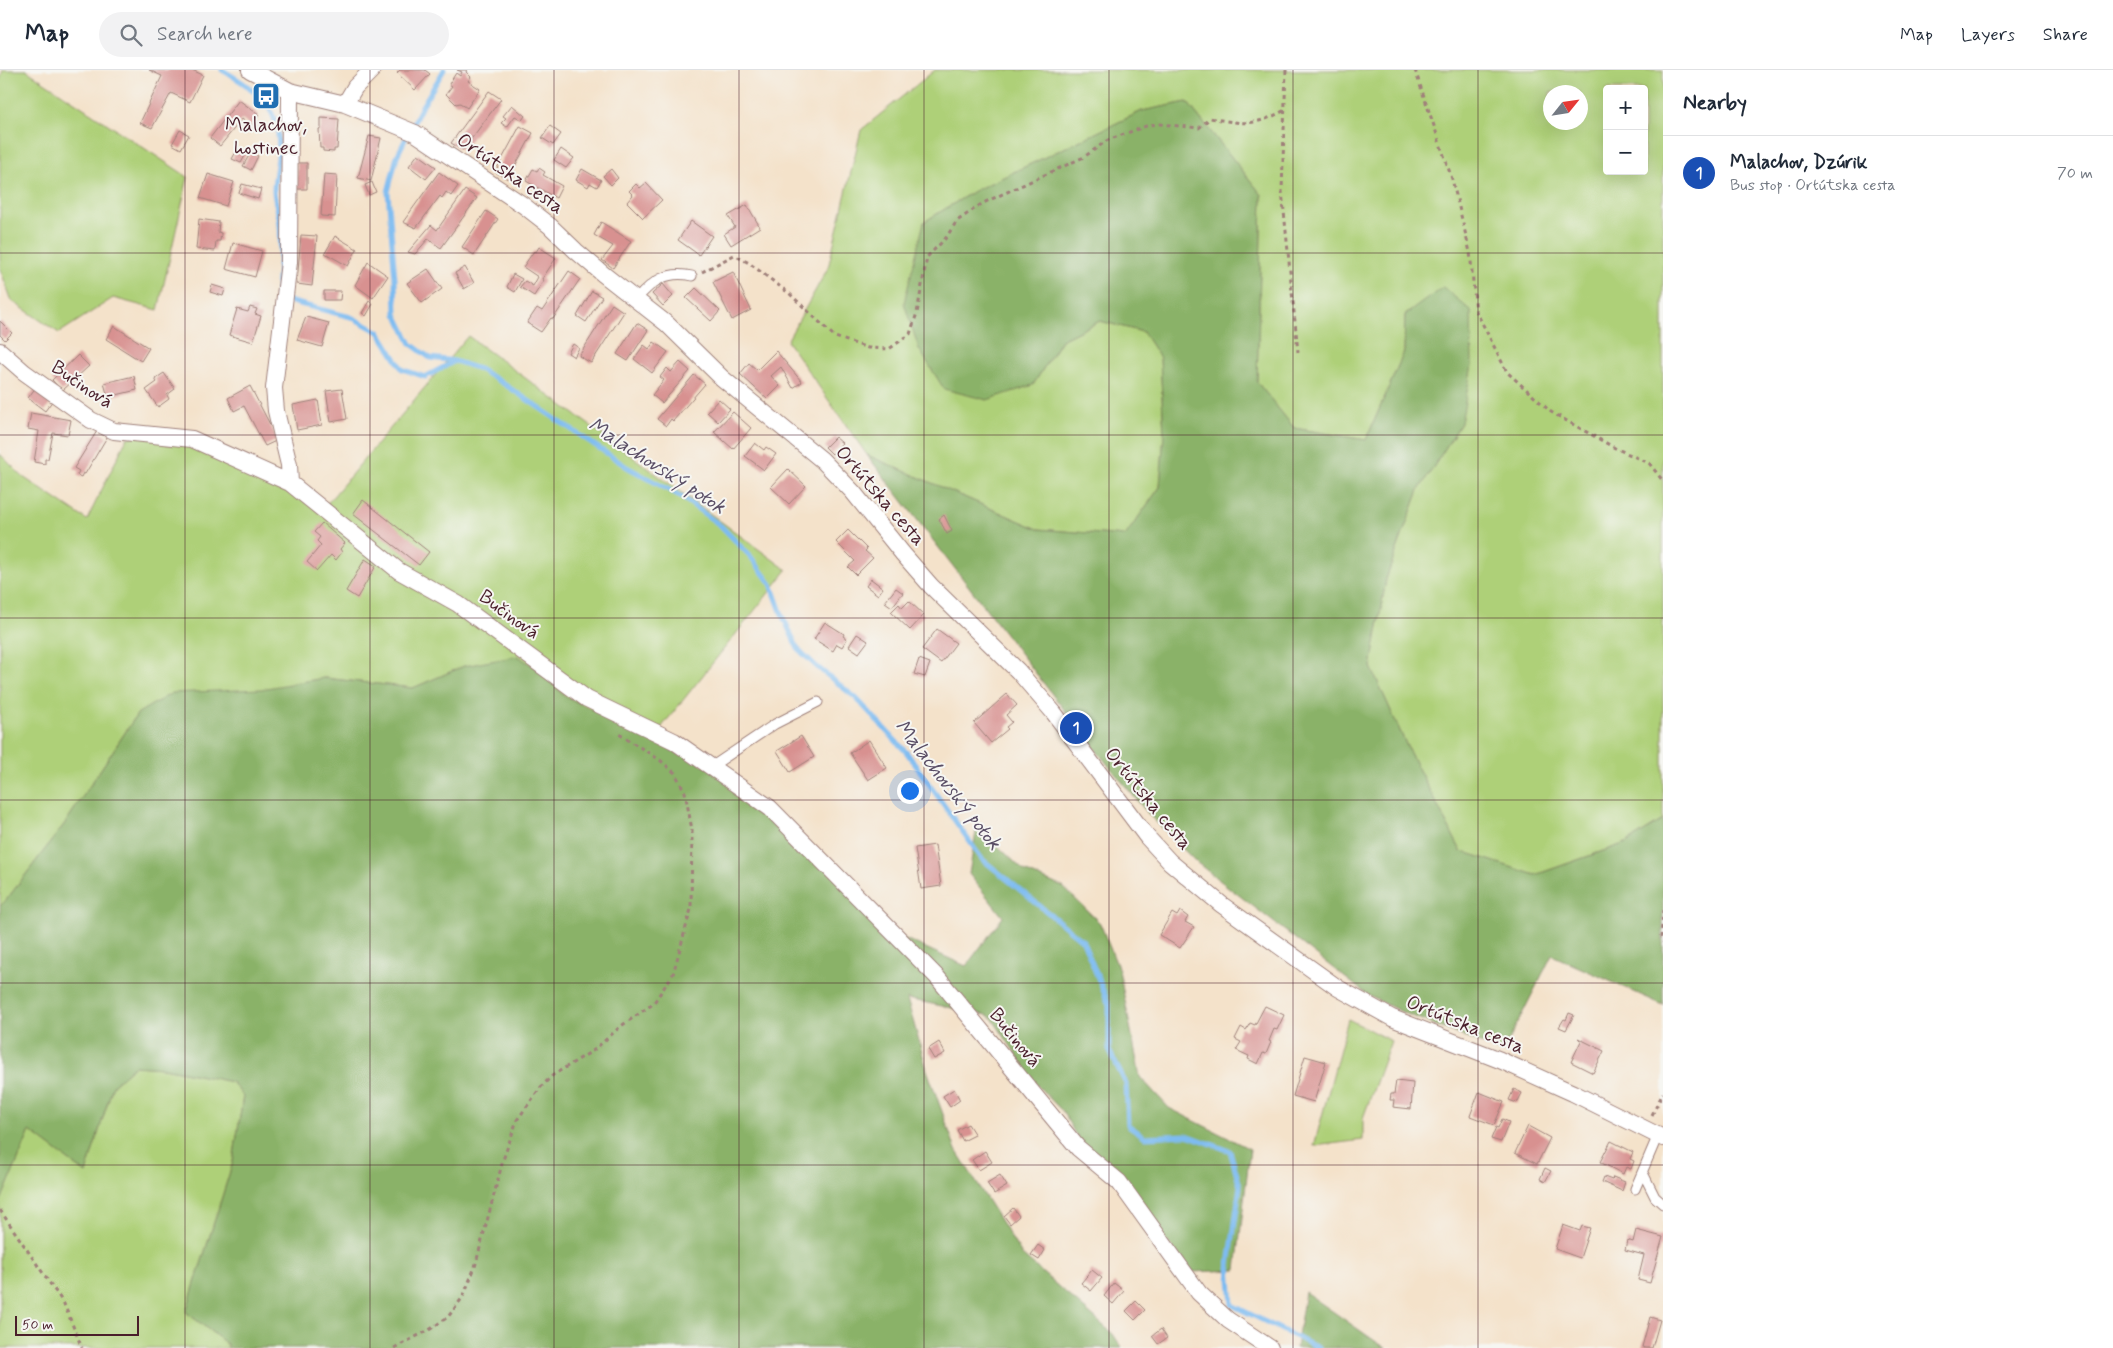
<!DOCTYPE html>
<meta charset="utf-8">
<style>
body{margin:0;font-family:Mynerve,sans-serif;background:#f2f2f3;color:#1f2937}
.controls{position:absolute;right:15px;top:15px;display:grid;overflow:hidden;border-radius:5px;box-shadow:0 5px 20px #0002}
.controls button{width:45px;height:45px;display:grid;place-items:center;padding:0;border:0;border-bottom:1px solid #e0e1e3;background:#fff;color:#1f2937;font:25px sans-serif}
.compass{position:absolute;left:1543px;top:15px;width:45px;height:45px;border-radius:50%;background:#fff;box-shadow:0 5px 20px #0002;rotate:60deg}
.scale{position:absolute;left:15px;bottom:12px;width:124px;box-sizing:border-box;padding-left:5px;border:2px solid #4a1f2b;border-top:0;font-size:14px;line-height:18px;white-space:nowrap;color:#4a1f2b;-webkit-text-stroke:4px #f6f6f2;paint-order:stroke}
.you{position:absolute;left:909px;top:720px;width:18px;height:18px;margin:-12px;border:4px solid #fff;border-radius:50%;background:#1a73e8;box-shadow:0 0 0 8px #1a73e833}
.badge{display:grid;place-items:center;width:32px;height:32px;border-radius:50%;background:#1f6fb2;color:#fff;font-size:16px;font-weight:700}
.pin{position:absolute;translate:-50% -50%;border:2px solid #fff;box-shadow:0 1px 5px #0006}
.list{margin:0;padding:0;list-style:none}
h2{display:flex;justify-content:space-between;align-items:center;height:65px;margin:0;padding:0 20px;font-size:21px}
h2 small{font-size:16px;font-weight:400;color:#747a83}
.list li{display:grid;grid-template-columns:32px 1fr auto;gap:15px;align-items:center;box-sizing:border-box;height:75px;padding:0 20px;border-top:1px solid #e0e1e3}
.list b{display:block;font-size:19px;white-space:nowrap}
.list p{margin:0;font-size:16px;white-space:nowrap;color:#747a83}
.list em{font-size:16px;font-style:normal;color:#747a83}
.icon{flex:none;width:28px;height:28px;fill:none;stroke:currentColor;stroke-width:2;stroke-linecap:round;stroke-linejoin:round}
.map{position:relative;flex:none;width:1663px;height:1278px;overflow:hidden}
header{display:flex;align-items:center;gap:30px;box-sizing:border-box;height:70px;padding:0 25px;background:#fff;border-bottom:1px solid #e0e1e3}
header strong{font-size:24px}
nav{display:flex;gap:28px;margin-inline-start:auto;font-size:18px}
.search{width:350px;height:45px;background:#f2f2f3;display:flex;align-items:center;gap:12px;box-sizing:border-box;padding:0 18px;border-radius:28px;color:#747a83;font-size:19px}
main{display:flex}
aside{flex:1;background:#fff}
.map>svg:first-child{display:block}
</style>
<header>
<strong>Map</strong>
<div class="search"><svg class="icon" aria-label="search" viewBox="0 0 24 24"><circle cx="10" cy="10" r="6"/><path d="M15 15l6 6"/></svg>Search here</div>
<nav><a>Map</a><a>Layers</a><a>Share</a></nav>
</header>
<main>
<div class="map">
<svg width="1663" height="1278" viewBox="0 0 1663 1278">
<rect width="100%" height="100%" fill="#f6f6f2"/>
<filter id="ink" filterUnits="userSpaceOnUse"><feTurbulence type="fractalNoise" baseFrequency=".02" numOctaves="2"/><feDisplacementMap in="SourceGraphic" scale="10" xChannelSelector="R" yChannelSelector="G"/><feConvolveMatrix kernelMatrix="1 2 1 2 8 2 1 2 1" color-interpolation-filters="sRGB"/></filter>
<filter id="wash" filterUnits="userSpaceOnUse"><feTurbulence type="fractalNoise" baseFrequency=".0096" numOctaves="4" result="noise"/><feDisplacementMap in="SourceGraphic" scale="20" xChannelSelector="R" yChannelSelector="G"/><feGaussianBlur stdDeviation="1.12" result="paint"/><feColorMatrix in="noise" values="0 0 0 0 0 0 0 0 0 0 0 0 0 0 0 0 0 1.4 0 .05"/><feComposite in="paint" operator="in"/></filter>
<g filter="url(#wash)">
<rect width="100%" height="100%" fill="#f4e2ca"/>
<path fill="#aed078" stroke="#7c7852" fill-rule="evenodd" d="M 3,0 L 26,0 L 188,107 L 158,240 L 113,228 L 59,263 L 12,231 L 0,199 L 0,10 Z
M 935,0 L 1663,0 L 1663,750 L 1626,773 L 1535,805 L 1461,781 L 1410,683 L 1371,597 L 1386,509 L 1419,420 L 1461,353 L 1405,245 L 1404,282 L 1366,370 L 1294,358 L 1257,312 L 1262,125 L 1187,32 L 1142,41 L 974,121 L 924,152 L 1033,315 L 1061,270 L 1100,251 L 1143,262 L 1160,288 L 1164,364 L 1160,417 L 1125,466 L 1038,459 L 867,385 L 787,271 L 828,198 L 861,60 ZM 1607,19 L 1644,19 L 1644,101 L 1607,101 ZM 1550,22 L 1580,22 L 1580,52 L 1550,52 Z
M 468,266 L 787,500 L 652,669 L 563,625 L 546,605 L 464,596 L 413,618 L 324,608 L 138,643 L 66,752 L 7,829 L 0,836 L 0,384 L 23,407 L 87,450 L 127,368 L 153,360 L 325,436 Z
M 1348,949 L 1391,971 L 1363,1048 L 1363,1070 L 1314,1076 Z
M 134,996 L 164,998 L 232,1012 L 243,1026 L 233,1092 L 186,1242 L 227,1274 L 228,1278 L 0,1278 L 0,1133 L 30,1061 L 86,1103 L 113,1015 Z"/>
<path fill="#8ab268" stroke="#6a684a" d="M 1187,32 L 1262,125 L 1257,312 L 1294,358 L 1366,370 L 1404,282 L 1405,245 L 1443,217 L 1471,241 L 1472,295 L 1461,353 L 1419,420 L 1386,509 L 1371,597 L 1410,683 L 1461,781 L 1535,805 L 1626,773 L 1663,750 L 1663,935 L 1552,885 L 1503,982 L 1402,942 L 1369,926 L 1196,792 L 1150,746 L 1086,668 L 867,385 L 1038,459 L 1125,466 L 1160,417 L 1164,364 L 1160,288 L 1143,262 L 1100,251 L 1061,270 L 1033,315 L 987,330 L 944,319 L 919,279 L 904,233 L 924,152 L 974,121 L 1142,41 Z
M 518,586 L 546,605 L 563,625 L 729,708 L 826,792 L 874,855 L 966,896 L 1003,847 L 969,804 L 977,756 L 1024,801 L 1063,817 L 1100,853 L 1119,900 L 1140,1007 L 1169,1038 L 1250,1079 L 1236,1200 L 1193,1202 L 1077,1067 L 1062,1041 L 1036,1014 L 992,948 L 987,945 L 907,929 L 927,1000 L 956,1080 L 1022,1185 L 1113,1264 L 1122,1278 L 228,1278 L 227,1274 L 186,1242 L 233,1092 L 243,1026 L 232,1012 L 164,998 L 134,996 L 113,1015 L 86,1103 L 30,1061 L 0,1133 L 0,836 L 7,829 L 66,752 L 138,643 L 172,623 L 261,619 L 324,608 L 413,618 L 464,596 Z
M 1305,1222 L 1378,1273 L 1386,1278 L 1296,1278 Z"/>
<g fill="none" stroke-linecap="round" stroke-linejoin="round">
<path stroke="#7ebcf1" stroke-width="5" d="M 222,0 C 260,21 283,40 278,87 C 277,98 274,109 274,121 C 275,133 279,143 280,155 C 282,177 278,202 277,224 L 292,232 L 351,247 L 379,262 L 402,299 L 425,307 L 455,291 L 479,299 L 504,314 L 627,397 L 680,426 L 721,456 L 751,487 L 771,514 L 783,547 L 798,579 L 816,596 L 856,628 L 907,683 L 982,789 L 1083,871 L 1109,935 L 1109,980 L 1126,1014 L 1128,1055 L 1145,1067 L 1187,1065 L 1230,1081 L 1240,1116 L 1229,1195 L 1232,1235 L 1318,1278
M 444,0 L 422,36 L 397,86 L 388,122 L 395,209 L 396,244 L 411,274 L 430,288 L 455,291"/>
</g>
<g id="blocks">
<path fill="#d89190" d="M 149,0 L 192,0 L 203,5 L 190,32 L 171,23 L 152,58 L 140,53 L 162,6 Z
M 400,0 L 425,0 L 430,4 L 415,20 L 397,3 Z
M 457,0 L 467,0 L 466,2 L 471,7 L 468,11 L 480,19 L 467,38 L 460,33 L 456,34 L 446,24 L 452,16 L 449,14 L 456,3 L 460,6 L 462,2 Z
M 489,21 L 501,29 L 463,80 L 451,73 Z
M 239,30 L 259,45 L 251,56 L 242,49 L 220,76 L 210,68 Z
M 512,35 L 525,46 L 522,50 L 515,46 L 507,57 L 501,53 L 506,48 L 503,46 Z
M 321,48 L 339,49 L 337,79 L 334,79 L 334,82 L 323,81 L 323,78 L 320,78 L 319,59 L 321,59 Z
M 520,56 L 533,63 L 508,109 L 495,102 Z
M 550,56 L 561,64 L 553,75 L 542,68 Z
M 180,60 L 189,65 L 181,79 L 172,74 Z
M 369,66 L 381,68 L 371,111 L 358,108 Z
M 561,79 L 574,88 L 566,98 L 554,90 Z
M 237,80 L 246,84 L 241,93 L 232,89 Z
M 251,82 L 258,86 L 251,100 L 243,96 Z
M 418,84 L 436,97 L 426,109 L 409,96 Z
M 297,93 L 307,93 L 307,119 L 297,119 Z
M 539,98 L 545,102 L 543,105 L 562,116 L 556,128 L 526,111 L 533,99 L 537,101 Z
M 582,99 L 601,110 L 597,117 L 590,113 L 588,117 L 576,110 Z
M 611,99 L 618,108 L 611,115 L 603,106 Z
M 439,102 L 458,116 L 451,126 L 446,122 L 442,128 L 440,126 L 416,158 L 403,152 Z
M 208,104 L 234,112 L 226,136 L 200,128 Z
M 324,104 L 337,105 L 335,147 L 321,146 Z
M 372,112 L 376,122 L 369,125 L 365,115 Z
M 646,113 L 662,130 L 643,148 L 627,132 L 633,125 L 629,121 L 636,114 L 640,118 Z
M 242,114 L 261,119 L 258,129 L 239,123 Z
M 465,120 L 477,128 L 441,178 L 428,169 L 415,184 L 408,182 L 431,155 L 437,160 Z
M 747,135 L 760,157 L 731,175 L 724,164 L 735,157 L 728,146 Z
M 486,141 L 498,149 L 474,185 L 462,177 Z
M 199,149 L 219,152 L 218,162 L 221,163 L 220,171 L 216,171 L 215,181 L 196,179 Z
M 691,151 L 712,166 L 699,185 L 678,170 Z
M 601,152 L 631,171 L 613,198 L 602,190 L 613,176 L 594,165 Z
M 301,165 L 317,166 L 312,216 L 297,214 Z
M 335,166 L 357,179 L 348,196 L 325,183 Z
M 233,173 L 262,181 L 255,207 L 226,199 Z
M 539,177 L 556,188 L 542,209 L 544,210 L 534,226 L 520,217 L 525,211 L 533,216 L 538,207 L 523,197 L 534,181 L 536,182 Z
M 368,192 L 388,206 L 373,228 L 355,215 Z
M 465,197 L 474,213 L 464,219 L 455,203 Z
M 428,199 L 442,219 L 422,233 L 407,213 Z
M 569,201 L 580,209 L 553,249 L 551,248 L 541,262 L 527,253 L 537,238 L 542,241 Z
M 733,202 L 751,240 L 732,250 L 713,212 Z
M 513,204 L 522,209 L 515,222 L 507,217 Z
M 663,214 L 673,226 L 663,236 L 652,224 Z
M 212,215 L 225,219 L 223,226 L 210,222 Z
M 696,218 L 720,241 L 711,251 L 686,228 Z
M 324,221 L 341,221 L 340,230 L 324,230 Z
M 592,221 L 602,227 L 586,252 L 577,246 Z
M 369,231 L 373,234 L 366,246 L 362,243 Z
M 612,234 L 624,242 L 591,293 L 579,286 Z
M 250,237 L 257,239 L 255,244 L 261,246 L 253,272 L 229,265 L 237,239 L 248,242 Z
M 306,247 L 329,253 L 322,277 L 297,270 Z
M 0,251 L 12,263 L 5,270 L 0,265 Z
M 637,253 L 648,260 L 628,291 L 617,284 Z
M 114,256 L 149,278 L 141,291 L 106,269 Z
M 654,272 L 668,282 L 652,303 L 634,289 L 644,275 L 649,279 Z
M 573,274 L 579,278 L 574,287 L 568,283 Z
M 776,281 L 802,312 L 793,318 L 781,297 L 771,306 L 780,316 L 767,329 L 740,304 L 749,293 L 757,300 Z
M 78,285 L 89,296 L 62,321 L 52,310 Z
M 680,292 L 690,301 L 662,333 L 652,325 L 664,310 L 660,307 L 667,298 L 671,302 Z
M 164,303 L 175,319 L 167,325 L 169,329 L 158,337 L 146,320 L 157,312 L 155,309 Z
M 694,305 L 705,314 L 673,351 L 671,349 L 666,356 L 657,349 Z
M 134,306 L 137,320 L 108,327 L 104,313 Z
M 250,316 L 278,370 L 265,376 L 244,336 L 234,341 L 228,328 Z
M 36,317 L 53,330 L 45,341 L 28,328 Z
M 342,319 L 347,349 L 331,352 L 326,321 Z
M 719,329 L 730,339 L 718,352 L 707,342 Z
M 318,330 L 322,355 L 297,360 L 293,335 Z
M 733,342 L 751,358 L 733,379 L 714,362 Z
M 31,343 L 71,350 L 68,365 L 53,363 L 48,389 L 45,389 L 45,394 L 34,392 L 39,361 L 28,359 Z
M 97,361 L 107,367 L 85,404 L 83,403 L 81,407 L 77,405 L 79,401 L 74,398 Z
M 835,367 L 842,373 L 832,384 L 825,377 Z
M 755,373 L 764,380 L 766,377 L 776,384 L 764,400 L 745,386 Z
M 788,399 L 806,416 L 789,434 L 771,417 Z
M 363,430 L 429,482 L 419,495 L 353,444 Z
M 944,445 L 952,461 L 947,464 L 939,449 Z
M 322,453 L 345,473 L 340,479 L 342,482 L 336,490 L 331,485 L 317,501 L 307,492 L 321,475 L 317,471 L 320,467 L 314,462 Z
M 848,460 L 867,479 L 865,481 L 873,488 L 856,505 L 848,497 L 855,491 L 836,472 Z
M 365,489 L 376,496 L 357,528 L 346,521 Z
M 871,509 L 883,518 L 878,525 L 866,516 Z
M 896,518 L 903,523 L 892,537 L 885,532 Z
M 909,531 L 924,545 L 910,560 L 891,542 L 899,534 L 902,538 Z
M 825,552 L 844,564 L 843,566 L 847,569 L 842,577 L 837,574 L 833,581 L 814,569 Z
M 937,559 L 956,573 L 941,593 L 922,579 Z
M 857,564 L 868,571 L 859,583 L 849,576 Z
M 919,589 L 930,593 L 925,607 L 914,604 Z
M 1007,624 L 1017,635 L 1006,645 L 1012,652 L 1006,657 L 1008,659 L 991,673 L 974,653 Z
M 801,666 L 814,687 L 790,702 L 777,681 Z
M 869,670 L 887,698 L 868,710 L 850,683 Z
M 935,775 L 941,816 L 921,819 L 915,778 Z
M 1180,841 L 1188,847 L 1185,852 L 1194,857 L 1180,878 L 1159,865 L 1172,843 L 1177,846 Z
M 1265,936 L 1284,945 L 1277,960 L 1274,959 L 1269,971 L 1271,972 L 1266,984 L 1263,983 L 1258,994 L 1248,989 L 1249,986 L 1236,980 L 1241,972 L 1235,969 L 1241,957 L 1246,960 L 1250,953 L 1255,955 Z
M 1569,943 L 1574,945 L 1566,960 L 1559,957 L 1564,949 L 1566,950 Z
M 1578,968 L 1604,981 L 1593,1003 L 1571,992 L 1581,971 Z
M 939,972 L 945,983 L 934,989 L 928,979 Z
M 1305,986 L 1326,992 L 1314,1032 L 1293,1026 Z
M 1396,1011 L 1413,1013 L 1411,1039 L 1393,1037 L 1394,1030 L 1390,1030 L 1391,1024 L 1394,1024 Z
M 954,1019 L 960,1030 L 950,1037 L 943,1026 Z
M 1514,1019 L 1522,1023 L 1517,1033 L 1509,1030 Z
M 1479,1022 L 1504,1032 L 1494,1055 L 1470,1046 Z
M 1502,1049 L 1509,1052 L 1501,1072 L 1491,1069 L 1496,1057 L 1498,1058 Z
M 968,1054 L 975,1065 L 963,1071 L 957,1060 Z
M 1528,1056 L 1550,1068 L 1537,1094 L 1515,1083 Z
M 1611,1071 L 1633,1082 L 1630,1089 L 1634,1091 L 1631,1099 L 1626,1097 L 1623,1104 L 1600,1092 Z
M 985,1081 L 992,1092 L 979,1100 L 972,1090 Z
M 1545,1098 L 1551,1101 L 1545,1112 L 1540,1109 Z
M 1000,1105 L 1007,1116 L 994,1124 L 987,1113 Z
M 1604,1107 L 1612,1110 L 1613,1107 L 1625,1112 L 1622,1121 L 1602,1112 Z
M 1013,1138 L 1019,1146 L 1010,1154 L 1004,1146 Z
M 1563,1155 L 1580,1161 L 1582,1156 L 1590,1158 L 1580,1188 L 1555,1179 Z
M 1636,1160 L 1663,1167 L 1650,1213 L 1638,1210 L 1644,1185 L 1625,1180 L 1627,1170 L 1633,1172 Z
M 1038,1175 L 1045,1180 L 1039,1190 L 1031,1185 Z
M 1092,1200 L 1102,1208 L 1091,1221 L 1081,1213 Z
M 1114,1213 L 1124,1221 L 1113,1234 L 1104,1226 Z
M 1136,1231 L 1145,1240 L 1135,1250 L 1126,1241 Z
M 1650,1247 L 1660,1250 L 1652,1278 L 1645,1278 L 1642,1277 Z
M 1161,1259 L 1167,1268 L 1158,1274 L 1152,1266 Z"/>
</g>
</g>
<g filter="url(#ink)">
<use href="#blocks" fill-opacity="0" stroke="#9f807a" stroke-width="1"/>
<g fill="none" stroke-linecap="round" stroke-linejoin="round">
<defs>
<path id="lane" d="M 636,230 C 652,211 667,200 692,206
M 711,697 L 775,654 L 818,632
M 1643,1103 L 1655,1127 L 1663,1134
M 1635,1119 L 1658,1065"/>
<path id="street" d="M 250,0 L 290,21 L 345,34 L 415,63 L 523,135 L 550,156 L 576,181 L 603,204 L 667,254 L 722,308 L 822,390 L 853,422 L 903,484 L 931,516 L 1018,601 L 1054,643 L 1147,767 L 1170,792 L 1222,835 L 1338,918 L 1392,948 L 1500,990 L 1573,1023 L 1663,1068
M 290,21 L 289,192 L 274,318 L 276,341 L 289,395 L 290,413
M 345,34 L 355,17 L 372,0
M 0,281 L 24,302 L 91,350 L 114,361 L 192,369 L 290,413 L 399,501 L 458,534 L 587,629 L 674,671 L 770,738 L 937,907 L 1078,1078 L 1119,1112 L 1199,1223 L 1228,1250 L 1270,1278"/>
</defs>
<use href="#lane" stroke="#9f807a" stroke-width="11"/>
<use href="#street" stroke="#9f807a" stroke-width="18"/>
<path stroke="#9f807a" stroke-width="3" stroke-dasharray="4 4" stroke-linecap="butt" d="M 1286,0 L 1282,121 L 1298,282
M 1415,0 L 1452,109 L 1470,182 L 1476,241 L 1507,302 L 1551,342 L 1615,378 L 1649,393 L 1663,411
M 702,202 L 734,185 L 749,193 L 790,224 L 835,267 L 868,278 L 889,279 L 910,264 L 917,243 L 927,187 L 945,169 L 957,151 L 983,133 L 1084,87 L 1108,70 L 1149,55 L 1160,54 L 1199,58 L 1210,48 C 1242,54 1255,57 1285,40
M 1663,840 L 1661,867 L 1663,872
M 1652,1045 L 1663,1023
M 0,1140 L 64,1234 L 82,1278
M 394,1278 L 429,1260 L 448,1247 L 463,1227 L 475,1197 L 503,1090 L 517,1050 L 541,1017 L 553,1005 L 594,980 L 621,956 L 653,934 L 673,904 L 691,839 L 692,760 L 685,722 L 675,703 L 660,690 L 619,664"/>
<use href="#lane" stroke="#fff" stroke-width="9"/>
<use href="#street" stroke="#fff" stroke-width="16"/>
</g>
</g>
<path fill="none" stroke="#4a1f2b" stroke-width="1" stroke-opacity="0.55" d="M 185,0 L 185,1278M 370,0 L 370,1278M 554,0 L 554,1278M 739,0 L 739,1278M 924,0 L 924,1278M 1109,0 L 1109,1278M 1293,0 L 1293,1278M 1478,0 L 1478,1278M 0,183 L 1663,183M 0,365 L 1663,365M 0,548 L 1663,548M 0,730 L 1663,730M 0,913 L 1663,913M 0,1095 L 1663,1095"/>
<defs>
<symbol id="bus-square" viewBox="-11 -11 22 22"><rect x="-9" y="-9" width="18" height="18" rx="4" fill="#1f6fb2" stroke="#f6f6f2"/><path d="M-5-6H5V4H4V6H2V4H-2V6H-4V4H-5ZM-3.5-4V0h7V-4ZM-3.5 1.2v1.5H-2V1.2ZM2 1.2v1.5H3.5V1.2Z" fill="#fff"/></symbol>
</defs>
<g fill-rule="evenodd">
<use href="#bus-square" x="250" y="10" width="32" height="32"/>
</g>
<g text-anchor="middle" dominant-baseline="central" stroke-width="4" stroke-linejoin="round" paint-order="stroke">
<g font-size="20" fill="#4a1f2b" stroke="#f6f6f2">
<text x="266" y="55">Malachov,<tspan x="266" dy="23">hostinec</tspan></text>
</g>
<g font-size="20" fill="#4a1f2b" stroke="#f6f6f2">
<text transform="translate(510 104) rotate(35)">Ortútska cesta</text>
<text transform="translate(82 315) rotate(34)">Bučinová</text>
<text transform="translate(880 426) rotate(49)">Ortútska cesta</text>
<text transform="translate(509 545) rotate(36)">Bučinová</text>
<text transform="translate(1148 729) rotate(51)">Ortútska cesta</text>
<text transform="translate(1465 955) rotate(22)">Ortútska cesta</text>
<text transform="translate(1015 968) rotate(51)">Bučinová</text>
</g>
<g font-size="21" font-style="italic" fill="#5a4e66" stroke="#f6f6f2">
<text transform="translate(657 396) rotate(33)">Malachovský potok</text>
<text transform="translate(948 715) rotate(52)">Malachovský potok</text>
</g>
</g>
</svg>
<div class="controls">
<button>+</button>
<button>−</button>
</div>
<svg class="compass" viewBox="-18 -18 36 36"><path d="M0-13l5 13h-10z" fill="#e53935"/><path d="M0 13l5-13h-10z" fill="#747a83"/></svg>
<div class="scale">50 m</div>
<div class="you"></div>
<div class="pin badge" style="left:1076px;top:658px;background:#1a4fb4">1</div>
</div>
<aside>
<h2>Nearby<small></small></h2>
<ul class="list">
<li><span class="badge" style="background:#1a4fb4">1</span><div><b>Malachov, Dzúrik</b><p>Bus stop · Ortútska cesta</p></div><em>70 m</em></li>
</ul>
</aside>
</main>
